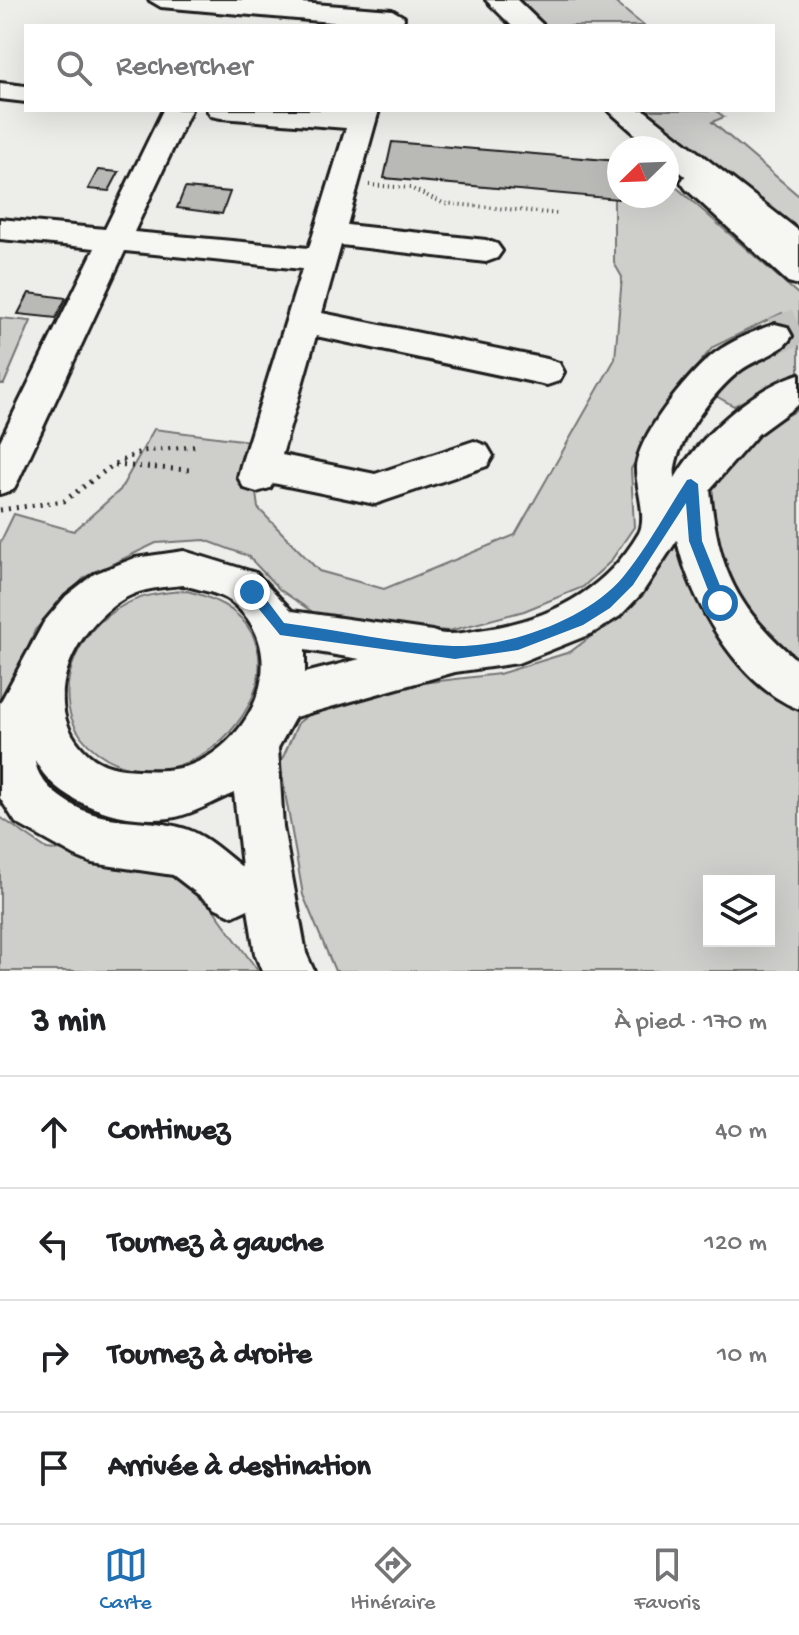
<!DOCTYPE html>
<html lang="fr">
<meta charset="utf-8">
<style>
body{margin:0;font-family:"Gochi Hand",sans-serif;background:#f6f6f6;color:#202124}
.controls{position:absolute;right:24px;bottom:24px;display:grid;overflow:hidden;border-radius:0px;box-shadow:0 8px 32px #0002}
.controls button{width:72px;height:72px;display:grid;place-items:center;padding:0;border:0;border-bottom:2px solid #e0e0e0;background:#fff;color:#202124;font:40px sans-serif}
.compass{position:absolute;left:607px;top:136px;width:72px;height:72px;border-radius:50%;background:#fff;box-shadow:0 8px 32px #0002;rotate:247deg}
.stop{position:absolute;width:24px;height:24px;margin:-18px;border:6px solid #1f6fb2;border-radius:50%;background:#fff}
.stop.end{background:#1f6fb2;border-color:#fff;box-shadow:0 2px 8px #0008}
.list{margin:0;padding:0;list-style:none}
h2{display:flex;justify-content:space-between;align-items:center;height:104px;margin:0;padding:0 32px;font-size:34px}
h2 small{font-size:26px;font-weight:400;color:#757577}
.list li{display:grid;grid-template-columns:52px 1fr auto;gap:24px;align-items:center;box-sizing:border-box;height:112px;padding:0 32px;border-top:2px solid #e0e0e0}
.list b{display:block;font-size:30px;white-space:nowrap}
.list em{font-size:26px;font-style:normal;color:#757577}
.icon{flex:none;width:44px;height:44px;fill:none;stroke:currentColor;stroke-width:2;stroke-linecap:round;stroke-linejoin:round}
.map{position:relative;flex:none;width:799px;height:971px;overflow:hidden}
.search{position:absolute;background:#fff;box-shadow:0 8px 32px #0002;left:24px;right:24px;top:24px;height:88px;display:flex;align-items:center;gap:20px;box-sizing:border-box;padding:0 28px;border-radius:0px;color:#757577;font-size:30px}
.sheet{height:552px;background:#fff}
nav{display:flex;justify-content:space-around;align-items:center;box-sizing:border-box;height:112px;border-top:2px solid #e0e0e0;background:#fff;font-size:22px;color:#757577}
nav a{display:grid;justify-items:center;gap:4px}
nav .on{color:#1f6fb2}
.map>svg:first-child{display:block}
</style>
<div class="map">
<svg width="799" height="971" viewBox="0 0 799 971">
<rect width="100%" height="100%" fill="#edede9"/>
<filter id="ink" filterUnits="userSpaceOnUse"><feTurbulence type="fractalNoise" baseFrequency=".0125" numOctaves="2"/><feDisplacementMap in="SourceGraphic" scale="16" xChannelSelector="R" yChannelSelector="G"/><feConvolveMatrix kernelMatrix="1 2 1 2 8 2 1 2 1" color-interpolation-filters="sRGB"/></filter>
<g filter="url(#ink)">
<path fill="#cececb" stroke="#757574" stroke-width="2" fill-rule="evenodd" d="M 518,0 L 612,0 L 644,26 L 546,26 Z
M 640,110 L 715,110 L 724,117 L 712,122 L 799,196 L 799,236 Z
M 614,156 L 619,157 L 619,196 L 667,196 L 667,179 L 799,295 L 799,328 L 782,313 L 713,347 L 676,391 L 631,469 L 634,527 L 610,562 L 583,587 L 524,611 L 449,631 L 369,625 L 314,613 L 279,589 L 248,556 L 205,540 L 156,543 L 85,577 L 35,630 L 14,682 L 0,699 L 0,543 L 14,514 L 74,531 L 120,490 L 154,429 L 249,441 L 258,508 L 319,571 L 384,589 L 515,535 L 615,359 L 622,277 L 614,263 Z
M 0,318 L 31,321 L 4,384 L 0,384 Z
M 799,344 L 799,372 L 734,406 L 716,396 L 744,364 Z
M 799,409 L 799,664 C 759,636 690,531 716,482 C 732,453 770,424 799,409 Z
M 675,544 L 690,586 L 711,623 L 799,708 L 799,971 L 335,971 L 303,895 L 280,764 L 298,723 L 319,707 L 413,684 L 499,674 L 570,652 L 629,608 ZM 709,881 L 769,881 L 769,941 L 709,941 Z
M 187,591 C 349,630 204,830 97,752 C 45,714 68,638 117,609 C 139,595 162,592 187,591 Z
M 0,817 L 47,849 L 139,859 L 198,888 L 258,971 L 0,971 Z"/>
<path fill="#b9b9b6" stroke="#1c1c1c" stroke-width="2" d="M 392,142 L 618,161 L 618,199 L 384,178 Z
M 98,170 L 119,172 L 109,191 L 88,189 Z
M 185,188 L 230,192 L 222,214 L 177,208 Z
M 29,293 L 66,298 L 56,318 L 18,314 Z"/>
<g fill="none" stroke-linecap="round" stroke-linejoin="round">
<path stroke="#c3c3c0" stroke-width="36" stroke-dasharray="36 18" stroke-linecap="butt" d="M 775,336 L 799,326"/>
<defs>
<path id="minor" d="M 149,0 L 262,0 L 392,10 L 404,17 L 403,26 L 377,26 L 161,7 Z
M 0,83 L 26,86 L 26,102 L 0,99 Z
M 163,110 L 191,110 L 134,232 L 309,248 L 346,128 L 221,118 L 211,116 L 207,110 L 379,110 L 347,225 L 486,240 L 497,244 L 502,251 L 497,258 L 486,262 L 341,245 L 322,313 L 547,359 L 559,363 L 564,372 L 559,381 L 547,385 L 316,336 L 282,455 L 375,474 L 474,441 L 487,446 L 493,456 L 487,466 L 375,504 L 273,483 L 270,488 L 257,492 L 244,488 L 238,477 L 241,465 L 302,269 L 125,251 L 19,479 L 13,490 L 0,494 L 0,441 L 95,248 L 0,239 L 0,219 L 105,229 Z
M 696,173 L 706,175 L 799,256 L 799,285 L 788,282 L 686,189 L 681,182 L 686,175 Z
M 775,324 L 787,327 L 792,336 C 782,354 757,358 741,370 C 715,389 671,446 675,478 C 700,436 751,389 799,374 L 799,404 L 758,434 L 710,489 C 718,571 736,608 799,662 L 799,709 C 738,686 690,601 677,540 L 642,593 L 620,616 L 593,633 L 518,663 L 455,672 L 295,717 L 278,748 L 283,827 L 306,953 L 314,971 L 262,971 L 255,954 L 248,909 L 233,916 L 216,908 L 173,875 L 92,863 L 75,856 L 16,823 L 0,798 L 0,703 L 44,622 L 66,596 L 94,574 L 135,558 L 184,551 L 256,573 L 292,611 L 432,631 C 448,637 462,633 479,630 C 546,621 604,593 639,533 C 648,517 635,485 636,467 C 639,434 689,373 715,353 C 731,341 756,330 775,324 ZM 184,585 C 198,590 218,592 230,601 C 289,646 261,728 202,760 C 181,771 161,771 138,770 C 118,769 103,767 88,754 C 36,707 72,629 125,598 C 143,588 164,587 184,585 ZM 305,650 L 360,659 L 305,673 ZM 35,760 C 56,804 124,824 170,818 C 191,815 215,801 234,793 L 242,867 C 224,853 207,836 186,829 C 159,820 128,823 101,816 C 76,811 37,787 35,760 Z"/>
<path id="major" d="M 486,0 L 517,0 L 544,26 L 512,26 Z
M 608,110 L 644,110 L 799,231 L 799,262 L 786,259 L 667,161 L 667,148 L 651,148 Z"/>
</defs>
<use href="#minor" stroke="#1c1c1c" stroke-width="6"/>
<use href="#major" stroke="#1c1c1c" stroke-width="6"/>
<path stroke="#1c1c1c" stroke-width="4" stroke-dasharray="1 4" stroke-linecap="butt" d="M 369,185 L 410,188 L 443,203 L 560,214"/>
<path stroke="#1c1c1c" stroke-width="5" stroke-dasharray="2 6" stroke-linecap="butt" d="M 115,465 L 189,470
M 0,510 L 64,501 L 113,465 L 142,451 L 198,446"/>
<use href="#minor" fill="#f6f6f2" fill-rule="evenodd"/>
<use href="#major" fill="#f6f6f2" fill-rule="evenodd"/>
</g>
</g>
<path fill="#1f6fb2" d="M 691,479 L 698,484 L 702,541 L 727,603 L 720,609 L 713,603 L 689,541 L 686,503 L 633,585 L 610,608 L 583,625 L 518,650 L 455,659 L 280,635 L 245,592 L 247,587 L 257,587 L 284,623 C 340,630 397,644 453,646 C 508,648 588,619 623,577 C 647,548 666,512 687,480 Z"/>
</svg>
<div class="controls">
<button><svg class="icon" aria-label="layers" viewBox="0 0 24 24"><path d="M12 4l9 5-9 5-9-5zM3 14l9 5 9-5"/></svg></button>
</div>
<svg class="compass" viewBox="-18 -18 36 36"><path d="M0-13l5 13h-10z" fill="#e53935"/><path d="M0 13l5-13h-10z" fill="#757577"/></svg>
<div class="stop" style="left:720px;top:603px"></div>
<div class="stop end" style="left:252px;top:592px"></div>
<div class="search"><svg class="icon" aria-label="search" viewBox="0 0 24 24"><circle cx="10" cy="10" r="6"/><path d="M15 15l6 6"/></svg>Rechercher</div>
</div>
<section class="sheet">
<h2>3 min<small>À pied · 170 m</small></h2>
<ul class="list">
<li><svg class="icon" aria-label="ahead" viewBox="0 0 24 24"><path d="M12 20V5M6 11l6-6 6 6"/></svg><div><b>Continuez</b></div><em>40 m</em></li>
<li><svg class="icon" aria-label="left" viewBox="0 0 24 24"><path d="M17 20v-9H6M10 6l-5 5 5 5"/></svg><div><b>Tournez à gauche</b></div><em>120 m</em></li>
<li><svg class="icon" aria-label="right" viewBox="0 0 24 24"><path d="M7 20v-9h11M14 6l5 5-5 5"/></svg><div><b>Tournez à droite</b></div><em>10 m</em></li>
<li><svg class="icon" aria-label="arrive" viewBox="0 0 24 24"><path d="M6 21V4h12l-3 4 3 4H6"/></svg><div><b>Arrivée à destination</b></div></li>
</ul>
</section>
<nav>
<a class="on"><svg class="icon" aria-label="map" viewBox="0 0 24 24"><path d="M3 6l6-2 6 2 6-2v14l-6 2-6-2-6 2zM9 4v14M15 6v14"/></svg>Carte</a>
<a><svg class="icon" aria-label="directions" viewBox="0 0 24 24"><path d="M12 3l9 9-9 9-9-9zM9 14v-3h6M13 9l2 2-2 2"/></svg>Itinéraire</a>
<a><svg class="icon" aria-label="saved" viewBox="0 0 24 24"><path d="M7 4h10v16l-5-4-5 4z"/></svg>Favoris</a>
</nav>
